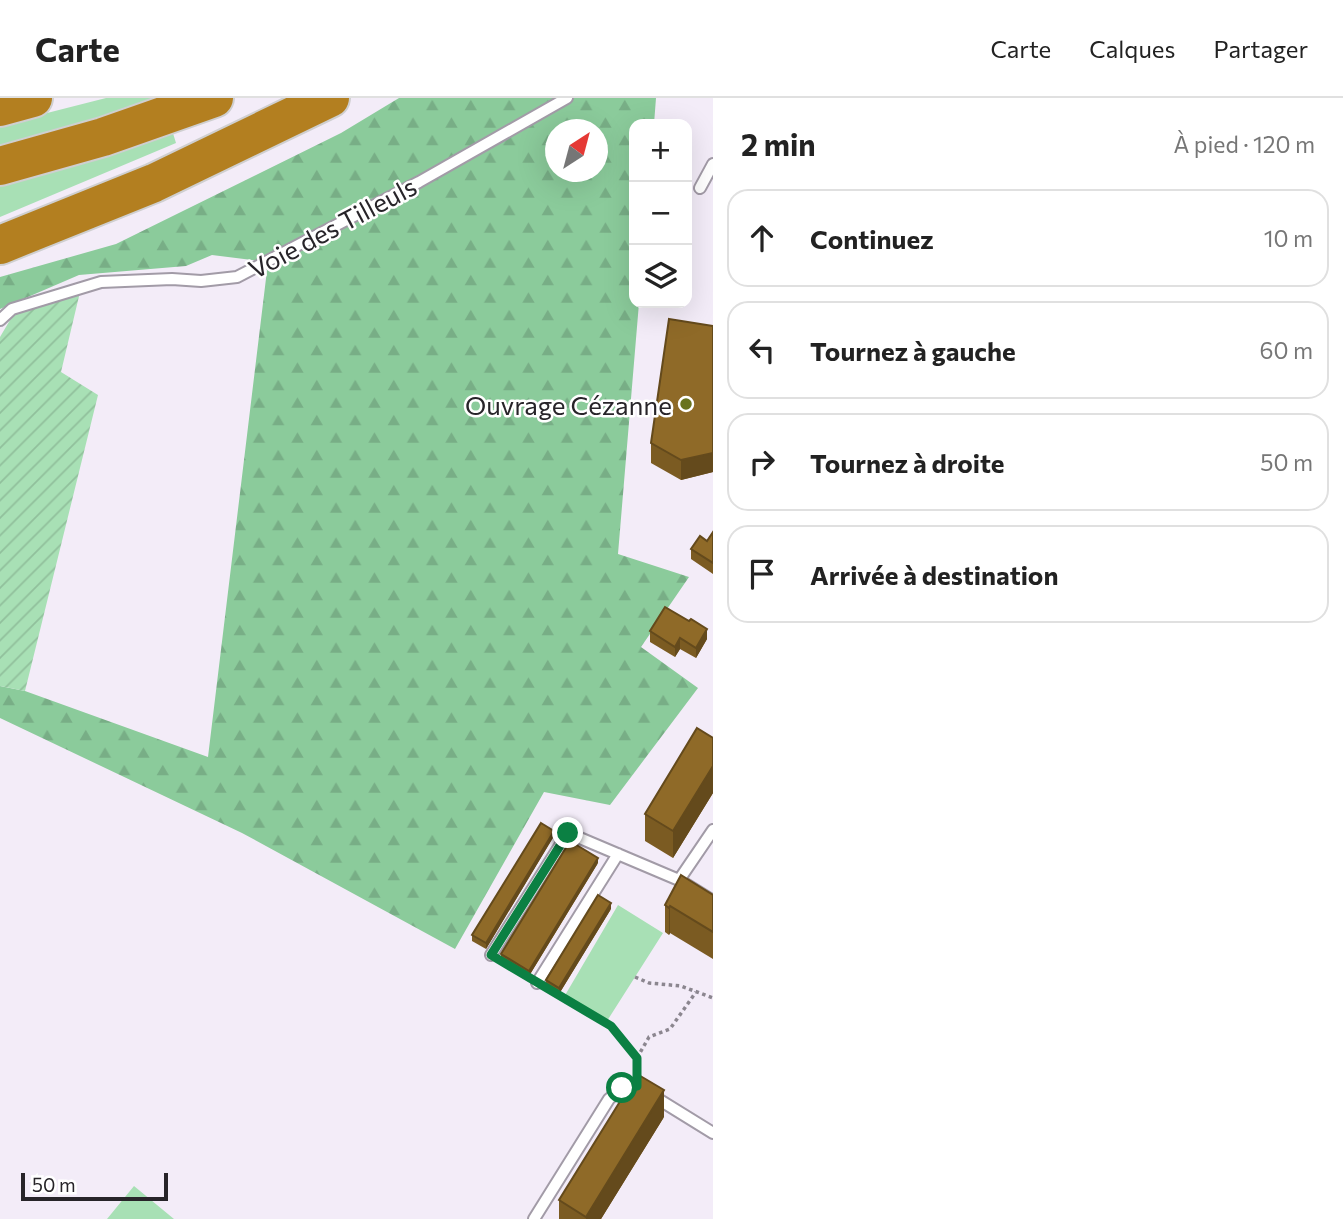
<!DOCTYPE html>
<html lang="fr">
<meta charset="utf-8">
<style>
body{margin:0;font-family:Commissioner,sans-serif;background:#f2f2f2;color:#222}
.controls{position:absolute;right:21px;top:21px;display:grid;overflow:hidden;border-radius:14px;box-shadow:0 7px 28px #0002}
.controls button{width:63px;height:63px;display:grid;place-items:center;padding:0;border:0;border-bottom:2px solid #e0e0e0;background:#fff;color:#222;font:35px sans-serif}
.compass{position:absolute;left:545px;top:21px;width:63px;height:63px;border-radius:50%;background:#fff;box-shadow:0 7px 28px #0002;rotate:36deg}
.scale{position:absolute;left:21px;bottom:18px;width:147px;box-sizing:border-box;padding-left:7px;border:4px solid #272429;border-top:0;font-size:19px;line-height:24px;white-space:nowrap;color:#272429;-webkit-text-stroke:5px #fff;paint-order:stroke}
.stop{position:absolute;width:21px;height:21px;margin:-16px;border:5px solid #0b8043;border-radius:50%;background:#fff}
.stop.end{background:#0b8043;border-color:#fff;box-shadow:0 2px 7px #0008}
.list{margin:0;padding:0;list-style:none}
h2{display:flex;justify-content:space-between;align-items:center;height:91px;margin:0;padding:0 28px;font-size:30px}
h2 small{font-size:23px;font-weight:400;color:#767676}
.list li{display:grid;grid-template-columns:46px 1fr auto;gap:21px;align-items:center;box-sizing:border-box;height:98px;margin:0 14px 14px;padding:0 14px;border:2px solid #e0e0e0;border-radius:21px}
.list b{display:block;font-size:26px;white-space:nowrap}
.list em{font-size:23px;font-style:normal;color:#767676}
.icon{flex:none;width:38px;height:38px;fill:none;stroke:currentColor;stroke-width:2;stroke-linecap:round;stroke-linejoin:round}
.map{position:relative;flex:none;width:713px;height:1121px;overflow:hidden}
header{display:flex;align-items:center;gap:42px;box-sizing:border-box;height:98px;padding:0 35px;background:#fff;border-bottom:2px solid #e0e0e0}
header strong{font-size:33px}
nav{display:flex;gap:38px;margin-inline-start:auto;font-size:24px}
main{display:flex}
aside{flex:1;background:#fff}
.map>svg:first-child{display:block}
</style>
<header>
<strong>Carte</strong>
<nav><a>Carte</a><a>Calques</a><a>Partager</a></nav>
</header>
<main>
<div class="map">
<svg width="713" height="1121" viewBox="0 0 713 1121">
<defs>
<pattern id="forest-firs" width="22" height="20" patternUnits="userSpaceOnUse" patternTransform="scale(1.75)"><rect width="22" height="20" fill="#8bcb9b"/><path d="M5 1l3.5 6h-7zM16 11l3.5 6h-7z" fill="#78ae86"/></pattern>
<pattern id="garden-furrows" width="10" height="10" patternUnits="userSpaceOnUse" patternTransform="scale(1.75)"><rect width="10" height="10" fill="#a8e0b5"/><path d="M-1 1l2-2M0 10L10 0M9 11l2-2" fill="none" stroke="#91c09c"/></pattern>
</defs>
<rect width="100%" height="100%" fill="#f3ecf8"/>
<path fill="#a8e0b5" d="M 106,0 L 170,0 L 0,51 L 0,27 Z
M 172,32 L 176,45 L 0,119 L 0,86 Z
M 618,807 L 663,835 L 607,923 L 564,899 Z
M 134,1088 L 174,1121 L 107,1121 Z"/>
<path fill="url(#forest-firs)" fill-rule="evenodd" d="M 399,0 L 656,0 L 654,26 L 634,26 L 634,205 L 639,205 L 618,456 L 689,479 L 641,549 L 698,590 L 610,707 L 544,694 L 455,851 L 242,735 L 0,620 L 0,588 L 25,593 L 208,659 L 268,164 L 212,157 L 186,168 L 79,177 L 0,211 L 0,179 L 116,146 L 341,35 ZM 556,32 L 598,32 L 598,74 L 556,74 Z"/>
<path fill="url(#garden-furrows)" d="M 80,194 L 61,274 L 98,297 L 25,593 L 0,588 L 0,239 L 13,217 Z"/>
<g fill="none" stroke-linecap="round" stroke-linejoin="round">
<defs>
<path id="service" d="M 700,90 L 713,66
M 0,222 L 12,211 L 101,184 L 172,181 L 201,183 L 237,179 L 419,84 L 567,0
M 679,782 L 713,732
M 491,857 L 568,735 L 679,782 L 713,803
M 537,885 L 618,756
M 534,1121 L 609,1001 L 622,990 L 637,988 L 713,1035"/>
<path id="motorway" d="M 0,9 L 33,0
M 0,68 L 103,39 L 214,0
M 0,147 L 154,85 L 330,0"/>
</defs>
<use href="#service" stroke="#a29ba7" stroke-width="14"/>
<use href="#motorway" stroke="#cfcfd0" stroke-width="42"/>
<path stroke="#8b868f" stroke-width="3.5" stroke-dasharray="3.5 3.5" stroke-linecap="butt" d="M 504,865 L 525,877
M 635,879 L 649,885 L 681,888 L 713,900
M 549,892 L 611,928 L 637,960 L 637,976
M 637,960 L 649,939 L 670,931 L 696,894"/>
<use href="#service" stroke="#fff" stroke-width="10"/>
<use href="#motorway" stroke="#b37f20" stroke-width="38"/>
</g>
<path fill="#7b5b22" d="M 713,228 L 713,374 L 681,382 L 651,365 L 651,345 Z
M 713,434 L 713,476 L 691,461 L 691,451 L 707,443 Z
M 650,533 L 707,541 L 696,560 L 680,551 L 675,559 L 650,544 Z
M 713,640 L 713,695 L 673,760 L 645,743 L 645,716 Z
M 554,738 L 486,851 L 472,843 L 472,837 Z
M 598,765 L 529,878 L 501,861 L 501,856 Z
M 713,797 L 713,861 L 670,835 L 669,837 L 665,834 L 665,807 Z
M 611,811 L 559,896 L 546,888 L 546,882 Z
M 664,1019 L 601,1121 L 559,1121 L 559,1102 Z"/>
<path fill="#644a1c" d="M 713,355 L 713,374 L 681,382 L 681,362 Z
M 707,531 L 707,541 L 696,560 L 696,550 Z
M 680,540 L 680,551 L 675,559 L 675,549 Z
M 713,668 L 713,695 L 673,760 L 673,733 Z
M 554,733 L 554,738 L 486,851 L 486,845 Z
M 598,760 L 598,765 L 529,878 L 529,873 Z
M 611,805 L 611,811 L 559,896 L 559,890 Z
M 670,808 L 670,835 L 669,837 L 669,810 Z
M 664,992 L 664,1019 L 601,1121 L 586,1121 L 586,1119 Z"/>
<path fill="#8f6a28" stroke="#644a1c" stroke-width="2" d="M 669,221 L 713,228 L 713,355 L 681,362 L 651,345 Z
M 713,434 L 713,465 L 691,451 L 700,438 L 707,443 Z
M 665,509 L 689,523 L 691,521 L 707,531 L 696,550 L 680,540 L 675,549 L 650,533 Z
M 697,630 L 713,640 L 713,668 L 673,733 L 645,716 Z
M 541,725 L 554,733 L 486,845 L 472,837 Z
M 570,743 L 598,760 L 529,873 L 501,856 Z
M 681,777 L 713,797 L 713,834 L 670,808 L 669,810 L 665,807 Z
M 598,797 L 611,805 L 559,890 L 546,882 Z
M 637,976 L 664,992 L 586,1119 L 559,1102 Z"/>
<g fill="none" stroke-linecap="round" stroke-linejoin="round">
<path stroke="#0b8043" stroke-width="9" d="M 568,735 L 491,857 L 611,928 L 637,960 L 637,988 L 622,990"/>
</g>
<circle fill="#68731d" stroke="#fff" stroke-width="2.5" cx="686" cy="306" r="7"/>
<g text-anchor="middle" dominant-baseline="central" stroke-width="5" stroke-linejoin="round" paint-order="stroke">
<g font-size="26" fill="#272429" stroke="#fff">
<text transform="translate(332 129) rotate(-28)">Voie des Tilleuls</text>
</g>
<g font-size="26" fill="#272429" stroke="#fff" text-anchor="end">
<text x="672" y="306">Ouvrage Cézanne</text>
</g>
</g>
</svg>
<div class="controls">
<button>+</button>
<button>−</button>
<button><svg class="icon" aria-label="layers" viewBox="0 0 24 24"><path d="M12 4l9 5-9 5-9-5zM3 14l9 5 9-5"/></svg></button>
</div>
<svg class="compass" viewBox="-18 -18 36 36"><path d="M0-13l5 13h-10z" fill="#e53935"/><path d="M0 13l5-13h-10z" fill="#767676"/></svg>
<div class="scale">50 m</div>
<div class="stop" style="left:622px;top:990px"></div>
<div class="stop end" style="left:568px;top:735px"></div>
</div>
<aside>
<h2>2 min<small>À pied · 120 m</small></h2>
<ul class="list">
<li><svg class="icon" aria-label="ahead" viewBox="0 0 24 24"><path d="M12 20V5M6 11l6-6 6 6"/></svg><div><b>Continuez</b></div><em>10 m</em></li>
<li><svg class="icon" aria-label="left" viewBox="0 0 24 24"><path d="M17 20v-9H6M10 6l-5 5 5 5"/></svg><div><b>Tournez à gauche</b></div><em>60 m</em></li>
<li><svg class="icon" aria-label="right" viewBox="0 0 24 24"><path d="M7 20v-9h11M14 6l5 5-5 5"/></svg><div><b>Tournez à droite</b></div><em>50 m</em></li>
<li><svg class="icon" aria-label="arrive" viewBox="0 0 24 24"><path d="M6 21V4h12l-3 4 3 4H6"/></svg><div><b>Arrivée à destination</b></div></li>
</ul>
</aside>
</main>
